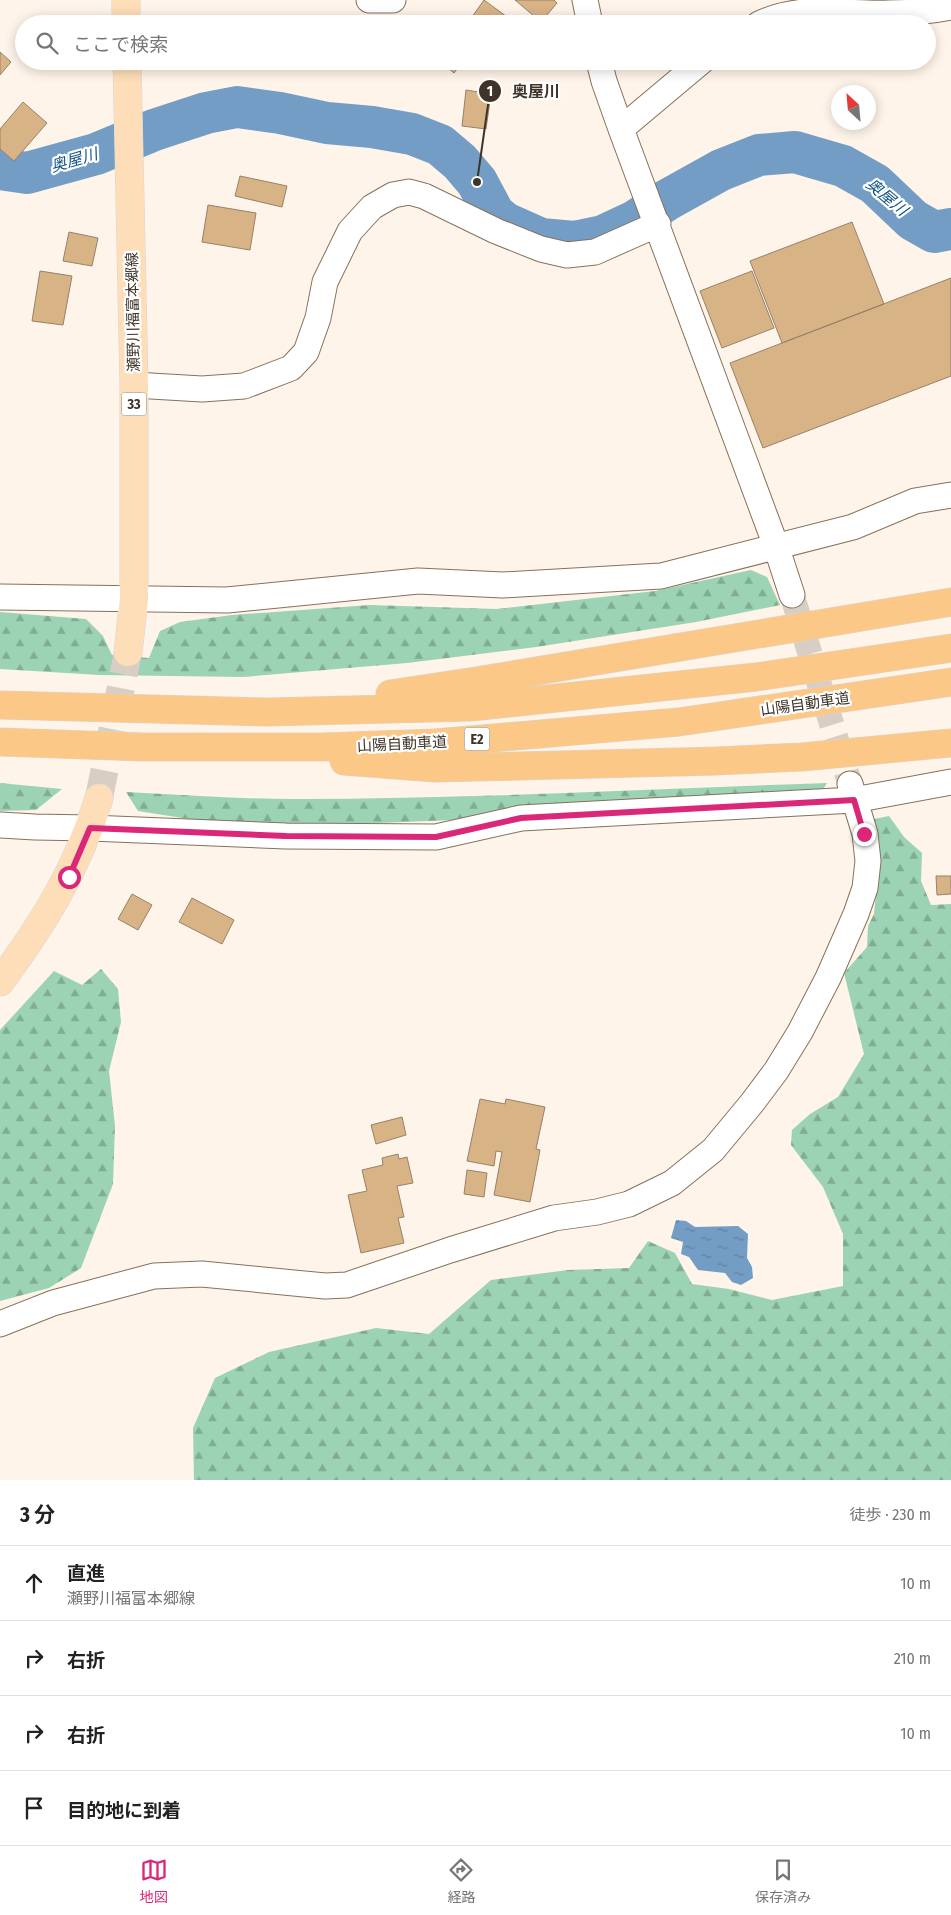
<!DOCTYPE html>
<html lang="ja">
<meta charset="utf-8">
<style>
body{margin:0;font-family:"Fira Sans Condensed","Noto Sans JP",sans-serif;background:#f2f2f2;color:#222}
.compass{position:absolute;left:831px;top:85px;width:45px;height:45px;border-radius:50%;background:#fff;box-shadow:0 2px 12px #0003;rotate:334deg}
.stop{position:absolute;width:15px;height:15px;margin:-11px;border:4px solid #db2777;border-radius:50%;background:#fff}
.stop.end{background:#db2777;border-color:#fff;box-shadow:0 1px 5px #0008}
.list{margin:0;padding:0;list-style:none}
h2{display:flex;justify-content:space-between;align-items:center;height:65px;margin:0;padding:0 20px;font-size:21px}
h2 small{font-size:16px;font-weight:400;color:#767676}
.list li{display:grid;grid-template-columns:32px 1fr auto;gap:15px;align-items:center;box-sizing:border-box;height:75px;padding:0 20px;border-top:1px solid #e0e0e0}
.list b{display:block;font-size:19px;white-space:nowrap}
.list p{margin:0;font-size:16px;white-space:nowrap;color:#767676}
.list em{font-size:16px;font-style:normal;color:#767676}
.icon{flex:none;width:28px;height:28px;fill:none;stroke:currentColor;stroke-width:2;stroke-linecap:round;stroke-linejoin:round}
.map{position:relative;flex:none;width:951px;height:1480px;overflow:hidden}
.search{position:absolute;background:#fff;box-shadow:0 2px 12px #0003;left:15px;right:15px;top:15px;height:55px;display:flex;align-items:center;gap:12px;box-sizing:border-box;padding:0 18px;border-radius:28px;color:#767676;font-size:19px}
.sheet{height:365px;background:#fff}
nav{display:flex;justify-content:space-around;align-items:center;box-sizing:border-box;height:70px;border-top:1px solid #e0e0e0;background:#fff;font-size:14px;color:#767676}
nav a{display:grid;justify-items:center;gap:2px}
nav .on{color:#db2777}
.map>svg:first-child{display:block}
</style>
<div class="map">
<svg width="951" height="1480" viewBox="0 0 951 1480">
<defs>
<pattern id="forest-firs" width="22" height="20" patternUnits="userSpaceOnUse" patternTransform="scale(1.25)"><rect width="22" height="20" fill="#9bd3b4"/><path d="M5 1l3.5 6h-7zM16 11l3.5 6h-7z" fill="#80ac92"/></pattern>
<pattern id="water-ripples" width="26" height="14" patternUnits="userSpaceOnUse" patternTransform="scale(1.25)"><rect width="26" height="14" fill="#739dc4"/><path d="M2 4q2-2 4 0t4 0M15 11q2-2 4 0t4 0" fill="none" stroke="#60819f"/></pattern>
</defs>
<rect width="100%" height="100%" fill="#fef4e9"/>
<path fill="url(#forest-firs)" d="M 751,570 L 767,577 L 780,605 L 696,622 L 536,647 L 407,663 L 243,677 L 99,675 L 0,669 L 0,612 L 86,619 L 103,636 L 112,655 L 149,658 L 160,631 L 180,622 L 232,615 L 370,605 L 497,609 L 655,591 Z
M 0,783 L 62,789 L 36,810 L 0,811 Z
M 827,783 L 821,793 L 479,819 L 302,826 L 208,822 L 138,811 L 126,792 C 183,795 240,799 297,799 C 473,799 650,789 827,783 Z
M 889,816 L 904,837 L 922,853 L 921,881 L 931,905 L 951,904 L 951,1480 L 194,1480 L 193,1428 L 215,1378 L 269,1352 L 376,1328 L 429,1334 L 491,1280 L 568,1270 L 629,1268 L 648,1241 L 675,1253 L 692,1284 L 729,1289 L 772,1300 L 843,1286 L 843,1234 L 823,1187 L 791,1145 L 792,1130 L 810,1114 L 838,1097 L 864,1054 L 844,973 L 867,947 L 868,926 L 874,914 L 876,894 L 869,820 Z
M 101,969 L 118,989 L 121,1022 L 109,1071 L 115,1126 L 113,1184 L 81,1268 L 49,1288 L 0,1301 L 0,1030 L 54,971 L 82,985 Z"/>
<path fill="url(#water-ripples)" d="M 676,1220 L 686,1221 L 695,1227 L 738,1226 L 748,1234 L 747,1258 L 752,1267 L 753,1278 L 741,1285 L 732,1282 L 725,1273 L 698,1270 L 689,1257 L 681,1254 L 683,1242 L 671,1238 Z"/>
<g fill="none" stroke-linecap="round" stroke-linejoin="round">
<path stroke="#739dc4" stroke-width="42" d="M 0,169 L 27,173 L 96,154 L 154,130 L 206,113 L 237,107 L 280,113 L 327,123 L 372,127 L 412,134 L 440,145 L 460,162 L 477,182 L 494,214 L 505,223 L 541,239 L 574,242 L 603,236 L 635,221 L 667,200 L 721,170 L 759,155 L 795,152 L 843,166 L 875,184 L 913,220 L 934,232 L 951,229"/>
</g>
<path fill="#d8b386" stroke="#978168" d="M 484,0 L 514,22 L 513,24 L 467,24 Z
M 515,0 L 554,0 L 557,3 L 541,22 Z
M 0,52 L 11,62 L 0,75 Z
M 440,61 L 463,61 L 454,73 Z
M 466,90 L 491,94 L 486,129 L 462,126 Z
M 23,102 L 47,123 L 14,161 L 0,149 L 0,129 Z
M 240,176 L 287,186 L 282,207 L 235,196 Z
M 208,205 L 256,213 L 250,250 L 202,242 Z
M 852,222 L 884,304 L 782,343 L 750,261 Z
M 69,232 L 98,238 L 92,266 L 63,261 Z
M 40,271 L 72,276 L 63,325 L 32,321 Z
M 752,271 L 774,328 L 722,348 L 700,291 Z
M 951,278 L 951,376 L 763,448 L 730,363 Z
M 936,876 L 951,876 L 951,894 L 937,895 Z
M 132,894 L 152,905 L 138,930 L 118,919 Z
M 192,898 L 234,920 L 222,944 L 179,922 Z
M 480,1099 L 505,1104 L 506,1099 L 545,1107 L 536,1149 L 540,1150 L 530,1202 L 494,1195 L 502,1152 L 496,1151 L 494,1166 L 467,1161 Z
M 402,1117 L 406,1135 L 376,1144 L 371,1125 Z
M 398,1154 L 399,1159 L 407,1157 L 413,1183 L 397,1186 L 404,1217 L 398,1218 L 404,1243 L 361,1253 L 348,1195 L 367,1191 L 362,1170 L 383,1165 L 382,1158 Z
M 467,1170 L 487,1173 L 484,1197 L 464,1194 Z"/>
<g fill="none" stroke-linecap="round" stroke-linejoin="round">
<path stroke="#d8cec3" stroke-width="25" stroke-dasharray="25 12" stroke-linecap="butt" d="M 792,595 L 850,784"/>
<path stroke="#d8cec3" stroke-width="28" stroke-dasharray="28 14" stroke-linecap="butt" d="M 99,798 L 128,652"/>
<defs>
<path id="minor" d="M 369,0 L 393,0
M 585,0 L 590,24
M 759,24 C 803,3 843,15 889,13 C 909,13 931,11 951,7
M 599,61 L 604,81 L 621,129 L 776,546 L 792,595
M 621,129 L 702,61
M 134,385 L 202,389 L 244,386 L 291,368 L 306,352 L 318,318 L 325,282 L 350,231 L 372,207 L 393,195 L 409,192 L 424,196 L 496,231 L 541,249 L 567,255 L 595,252 L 658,224
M 0,597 L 227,600 L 418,581 L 503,585 L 661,576 L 853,527 L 915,501 L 951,495
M 0,825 L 35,827 L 90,828 L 286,836 L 436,837 L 521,818 L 854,800 L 951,782
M 0,1324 L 53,1303 L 154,1276 L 202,1274 L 325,1286 L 347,1285 L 450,1250 L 554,1218 L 597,1212 L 629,1204 L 672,1183 L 713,1150 L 752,1103 L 776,1071 L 800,1032 L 828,978 L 856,914 L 865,888 L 868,861 L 865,834 L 850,784"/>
<path id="major" d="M 126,0 L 126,24
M 127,61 L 134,385 L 134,599 L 128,652
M 0,982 C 43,924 78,868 99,798"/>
<path id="highway" d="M 390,694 L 476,681 L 951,602
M 0,705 L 268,712 L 471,707 L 756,677 L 951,648
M 0,742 L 143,747 L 322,747 L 435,743 L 679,722 L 951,682
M 344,761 L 435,768 L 716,761 L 802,757 L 951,743"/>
</defs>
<use href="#minor" stroke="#877159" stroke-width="27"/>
<use href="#major" stroke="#d8d6d4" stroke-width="29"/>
<use href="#highway" stroke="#d8d6d4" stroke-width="29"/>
<use href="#minor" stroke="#fff" stroke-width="25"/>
<use href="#major" stroke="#fddeb8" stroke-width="28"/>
<use href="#highway" stroke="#fcc888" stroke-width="28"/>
</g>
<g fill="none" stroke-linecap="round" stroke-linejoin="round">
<path stroke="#db2777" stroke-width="6" d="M 69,877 L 90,828 L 286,836 L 436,837 L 521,818 L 854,800 L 864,834"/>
</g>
<g text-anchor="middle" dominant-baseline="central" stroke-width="4.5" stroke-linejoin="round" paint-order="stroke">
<g fill="#fff" stroke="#787169" stroke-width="1">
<rect x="121.5" y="392.5" width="25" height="23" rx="4"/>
<rect x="464.5" y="727.5" width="25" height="23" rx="4"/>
</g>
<g font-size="14" font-weight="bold" fill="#3e3429">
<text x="134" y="404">33</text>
<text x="477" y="739">E2</text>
</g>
<g font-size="15" fill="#3e3429" stroke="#fff">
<text transform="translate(133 312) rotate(-91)">瀬野川福富本郷線</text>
<text transform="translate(805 704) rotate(-8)">山陽自動車道</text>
<text transform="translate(402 744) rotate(-3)">山陽自動車道</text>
</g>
<g font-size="16" font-style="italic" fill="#125586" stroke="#fff">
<text transform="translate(74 160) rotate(-16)">奥屋川</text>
<text transform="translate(887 197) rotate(40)">奥屋川</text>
</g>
</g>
<path fill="none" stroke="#3e3429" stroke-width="2" d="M477 182L490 91"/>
<g fill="#3e3429" stroke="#fff" stroke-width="2">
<circle cx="477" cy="182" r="5"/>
<circle cx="490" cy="91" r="12"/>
</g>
<g font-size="15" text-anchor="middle" font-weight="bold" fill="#fff">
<text x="490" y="96">1</text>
</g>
<g font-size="16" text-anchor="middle" font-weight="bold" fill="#3e3429" stroke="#fff" stroke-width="4.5" stroke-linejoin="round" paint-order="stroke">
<text x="536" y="97">奥屋川</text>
</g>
</svg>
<svg class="compass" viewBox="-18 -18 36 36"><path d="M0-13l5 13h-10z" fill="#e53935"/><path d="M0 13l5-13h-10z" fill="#767676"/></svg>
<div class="stop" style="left:69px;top:877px"></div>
<div class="stop end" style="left:864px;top:834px"></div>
<div class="search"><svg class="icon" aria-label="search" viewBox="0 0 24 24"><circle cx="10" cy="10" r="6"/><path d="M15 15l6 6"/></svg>ここで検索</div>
</div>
<section class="sheet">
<h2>3 分<small>徒歩 · 230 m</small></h2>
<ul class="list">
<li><svg class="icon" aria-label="ahead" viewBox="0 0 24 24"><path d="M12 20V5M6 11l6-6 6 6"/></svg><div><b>直進</b><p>瀬野川福富本郷線</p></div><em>10 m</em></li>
<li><svg class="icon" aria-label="right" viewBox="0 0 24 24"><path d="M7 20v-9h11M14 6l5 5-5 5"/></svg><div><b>右折</b></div><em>210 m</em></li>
<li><svg class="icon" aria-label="right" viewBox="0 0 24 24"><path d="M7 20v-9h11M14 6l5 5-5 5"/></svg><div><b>右折</b></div><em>10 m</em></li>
<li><svg class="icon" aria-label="arrive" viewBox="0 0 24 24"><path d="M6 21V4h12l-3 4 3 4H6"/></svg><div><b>目的地に到着</b></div></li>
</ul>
</section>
<nav>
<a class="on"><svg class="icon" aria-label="map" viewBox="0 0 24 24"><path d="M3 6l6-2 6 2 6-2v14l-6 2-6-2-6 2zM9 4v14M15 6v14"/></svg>地図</a>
<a><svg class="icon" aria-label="directions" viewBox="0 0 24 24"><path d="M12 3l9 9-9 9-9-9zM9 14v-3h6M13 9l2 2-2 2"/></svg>経路</a>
<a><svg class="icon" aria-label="saved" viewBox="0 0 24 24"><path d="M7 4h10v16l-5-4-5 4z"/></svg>保存済み</a>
</nav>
